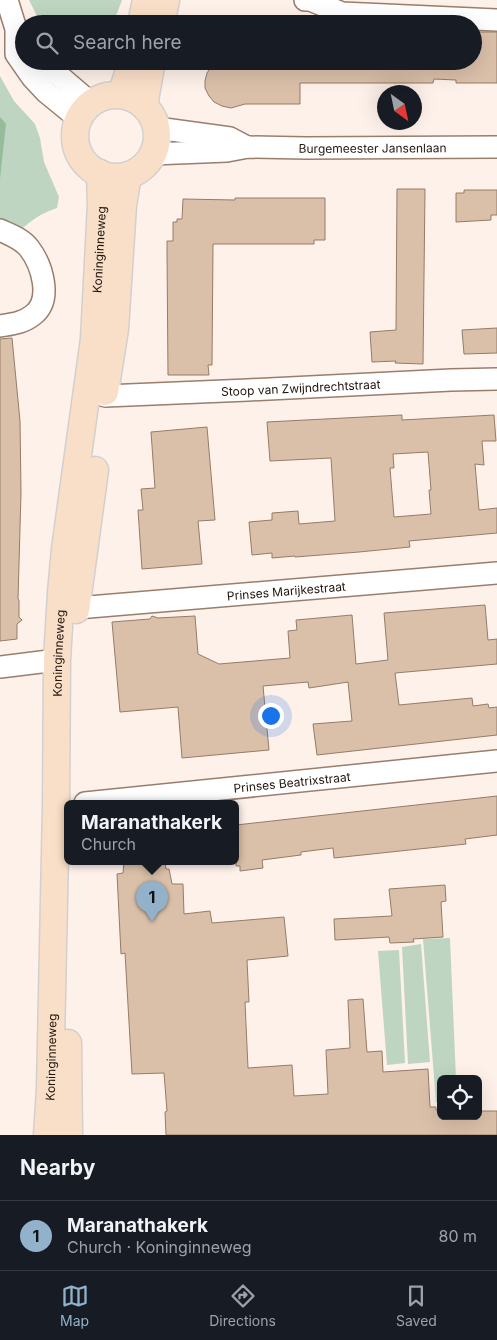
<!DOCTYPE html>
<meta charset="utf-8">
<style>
body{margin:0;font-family:Inter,sans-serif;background:#242831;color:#f1f3f6}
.controls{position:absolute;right:15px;bottom:15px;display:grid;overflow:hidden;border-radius:8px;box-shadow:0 5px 20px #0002}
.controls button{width:45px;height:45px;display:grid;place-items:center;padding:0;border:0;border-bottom:1px solid #363941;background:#171b24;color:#f1f3f6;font:25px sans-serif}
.compass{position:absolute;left:377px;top:85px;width:45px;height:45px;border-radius:50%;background:#171b24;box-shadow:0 5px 20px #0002;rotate:147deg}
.you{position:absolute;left:270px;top:715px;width:18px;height:18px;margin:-12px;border:4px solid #fff;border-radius:50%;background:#1a73e8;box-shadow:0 0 0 8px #1a73e833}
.badge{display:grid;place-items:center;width:32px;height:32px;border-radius:50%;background:#92b1cb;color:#111;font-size:16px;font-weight:700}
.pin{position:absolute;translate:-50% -41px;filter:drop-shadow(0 1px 2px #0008)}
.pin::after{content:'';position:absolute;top:26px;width:18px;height:15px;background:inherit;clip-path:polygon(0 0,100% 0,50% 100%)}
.popup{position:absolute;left:64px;top:800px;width:175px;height:65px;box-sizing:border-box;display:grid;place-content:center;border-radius:8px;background:#171b24;filter:drop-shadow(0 1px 4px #0005);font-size:16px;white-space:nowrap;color:#9ea1a6}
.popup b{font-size:19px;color:#f1f3f6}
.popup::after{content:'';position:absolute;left:50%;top:100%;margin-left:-10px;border:10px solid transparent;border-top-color:#171b24}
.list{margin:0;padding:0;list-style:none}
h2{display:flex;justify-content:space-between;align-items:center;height:65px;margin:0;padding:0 20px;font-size:21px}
h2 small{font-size:16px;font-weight:400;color:#9ea1a6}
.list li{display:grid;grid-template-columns:32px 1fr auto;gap:15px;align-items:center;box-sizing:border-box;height:70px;padding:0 20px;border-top:1px solid #363941}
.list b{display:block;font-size:19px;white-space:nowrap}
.list p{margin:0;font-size:16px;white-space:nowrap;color:#9ea1a6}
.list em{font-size:16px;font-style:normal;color:#9ea1a6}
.icon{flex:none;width:28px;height:28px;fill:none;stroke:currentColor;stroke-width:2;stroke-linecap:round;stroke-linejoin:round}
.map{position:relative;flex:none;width:497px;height:1135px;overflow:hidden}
.search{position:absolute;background:#171b24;box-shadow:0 5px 20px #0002;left:15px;right:15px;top:15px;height:55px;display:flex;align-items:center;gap:12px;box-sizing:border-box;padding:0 18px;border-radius:28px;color:#9ea1a6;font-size:19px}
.sheet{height:135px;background:#171b24}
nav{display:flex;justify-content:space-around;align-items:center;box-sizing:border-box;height:70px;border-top:1px solid #363941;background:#171b24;font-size:14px;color:#9ea1a6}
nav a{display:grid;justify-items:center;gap:2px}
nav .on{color:#92b1cb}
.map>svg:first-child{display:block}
</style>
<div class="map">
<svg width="497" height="1135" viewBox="0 0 497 1135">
<rect width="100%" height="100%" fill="#fdf1e9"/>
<path fill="#bed5c1" d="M 29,0 L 122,0 L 113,24 L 41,24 Z
M 0,76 L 14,101 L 35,124 L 40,138 L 44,162 L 59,197 L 57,208 C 42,213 31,220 20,231 L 0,222 Z
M 450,938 L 456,1079 L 441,1079 L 441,1103 L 436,1102 L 423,939 Z
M 421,944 L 430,1062 L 408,1064 L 402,947 Z
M 399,950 L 405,1063 L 387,1065 L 378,951 Z"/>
<path fill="#96bc9c" d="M 0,117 L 6,124 L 0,179 Z"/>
<path fill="#dbc0a9" stroke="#957c67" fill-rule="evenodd" d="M 473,32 L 497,32 L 497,83 L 456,83 L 456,80 L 434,79 L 433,83 L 300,83 L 300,104 L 245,104 L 231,108 L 222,106 L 214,102 L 209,96 L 205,88 L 205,81 L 207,73 L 215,61 L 473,61 Z
M 397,189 L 425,189 L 423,364 L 395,363 L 396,361 L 372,362 L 370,332 L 396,330 Z
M 464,190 L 497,190 L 497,215 L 491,215 L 491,220 L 456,222 L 456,193 L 464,193 Z
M 235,198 L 325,198 L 325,240 L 314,240 L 314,244 L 213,244 L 212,365 L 208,365 L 209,375 L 168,375 L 167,251 L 167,241 L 173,241 L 173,222 L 177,222 L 177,219 L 182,219 L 183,199 L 235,200 Z
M 497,328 L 497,353 L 464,354 L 462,330 Z
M 12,338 L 20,421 L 21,493 L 18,599 L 19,600 L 19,617 L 22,620 L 17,624 L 17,639 L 0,641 L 0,339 Z
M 402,415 L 402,420 L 494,415 L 496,441 L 482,441 L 484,465 L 475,464 L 479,510 L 497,508 L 497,533 L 409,541 L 410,547 L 359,552 L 295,557 L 295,556 L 272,558 L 272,553 L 252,555 L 249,522 L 272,520 L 272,513 L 298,511 L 299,524 L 335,521 L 331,458 L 270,461 L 267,422 ZM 428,452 L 431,490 L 429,490 L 431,514 L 394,517 L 390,468 L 394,468 L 393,454 Z
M 207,427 L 215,520 L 198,521 L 202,564 L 142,569 L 138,510 L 143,510 L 141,489 L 155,488 L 151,432 Z
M 485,605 L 488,640 L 497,639 L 497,664 L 395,673 L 399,705 L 472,698 L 473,706 L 488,704 L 489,708 L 497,707 L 497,735 L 317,755 L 313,724 L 352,721 L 348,682 L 309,688 L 308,682 L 263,686 L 269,750 L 182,758 L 178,707 L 120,712 L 112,622 L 150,619 L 152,616 L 158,618 L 195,616 L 198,654 L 219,664 L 290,658 L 288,631 L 297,630 L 296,620 L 352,615 L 356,664 L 388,660 L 384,613 Z
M 497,796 L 497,835 L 465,839 L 466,844 L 334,858 L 333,848 L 301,852 L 301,855 L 262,860 L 263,868 L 240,871 L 240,866 L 236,866 L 236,825 Z
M 124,861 L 165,861 L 166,869 L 169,869 L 172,884 L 183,884 L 184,914 L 210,911 L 212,923 L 284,917 L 288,956 L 247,960 L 249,1002 L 245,1002 L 248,1068 L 292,1065 L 294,1096 L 328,1094 L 326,1050 L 350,1048 L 348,1000 L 363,999 L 367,1052 L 382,1051 L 383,1072 L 428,1069 L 430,1107 L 436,1107 L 436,1110 L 441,1110 L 441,1116 L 478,1116 L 478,1111 L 497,1111 L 497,1135 L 166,1135 L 165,1112 L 167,1111 L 164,1073 L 132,1074 L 125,953 L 121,954 L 117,874 L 123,873 Z
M 445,885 L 446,901 L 441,902 L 443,937 L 413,939 L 414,942 L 390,943 L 389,937 L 335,940 L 334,919 L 392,916 L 389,889 Z"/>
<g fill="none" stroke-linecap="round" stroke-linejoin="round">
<defs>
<g id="minor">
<path d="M 7,0 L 16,29 L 16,54 L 32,77 L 46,92 L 79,119"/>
<path d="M 305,0 L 310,0 L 342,13 L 497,20"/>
<path d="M 42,61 L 91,103"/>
<path d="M 157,128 L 230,138 L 247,147"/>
<path id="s1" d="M 153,154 L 227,151 L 248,147 L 306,148 L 497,147"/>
<path d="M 0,230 C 11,235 22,239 29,248 C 42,265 53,300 33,315 C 23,323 12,324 0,326"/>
<path id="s2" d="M 105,396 L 248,390 L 451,380 L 497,379"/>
<path id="s3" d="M 77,608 L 497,573"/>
<path d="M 0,667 L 57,660"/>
<path id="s4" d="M 85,803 L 497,761"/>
</g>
<g id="major">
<path d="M 141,24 L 146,0"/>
<path d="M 161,24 L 166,0"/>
<circle cx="116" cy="136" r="41"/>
<path d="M 121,95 L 132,61"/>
<path d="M 144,106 L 152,61"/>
<path d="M 105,392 L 115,329 L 123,205 L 128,175"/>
<path d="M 76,610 L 95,470"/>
<path d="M 68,1043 L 69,1135"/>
<path id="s5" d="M 47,1135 L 50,1089 L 56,806 L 57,660 L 61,593 L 65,549 L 94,339 L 101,204 L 100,173"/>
</g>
</defs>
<use href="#minor" stroke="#997e6c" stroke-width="24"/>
<use href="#major" stroke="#d2d0cf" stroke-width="29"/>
<use href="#minor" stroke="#fff" stroke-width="21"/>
<use href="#major" stroke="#fadfc8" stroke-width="26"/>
</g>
<g text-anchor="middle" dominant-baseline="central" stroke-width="4.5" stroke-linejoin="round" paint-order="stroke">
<g font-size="12" fill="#1f150e" stroke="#fdf1e9">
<text stroke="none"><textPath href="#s1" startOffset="220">Burgemeester Jansenlaan</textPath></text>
<text stroke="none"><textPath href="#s5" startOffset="888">Koninginneweg</textPath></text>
<text stroke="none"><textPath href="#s2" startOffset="196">Stoop van Zwijndrechtstraat</textPath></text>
<text stroke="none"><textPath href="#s3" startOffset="210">Prinses Marijkestraat</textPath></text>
<text stroke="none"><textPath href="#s5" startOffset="482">Koninginneweg</textPath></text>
<text stroke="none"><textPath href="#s4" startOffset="208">Prinses Beatrixstraat</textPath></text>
<text stroke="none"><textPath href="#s5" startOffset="78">Koninginneweg</textPath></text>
</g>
</g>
</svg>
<div class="controls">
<button><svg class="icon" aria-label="locate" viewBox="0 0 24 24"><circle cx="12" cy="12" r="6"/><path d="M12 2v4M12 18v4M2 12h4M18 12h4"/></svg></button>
</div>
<svg class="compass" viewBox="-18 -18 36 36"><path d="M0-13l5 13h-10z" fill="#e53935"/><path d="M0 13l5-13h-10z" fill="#9ea1a6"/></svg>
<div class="you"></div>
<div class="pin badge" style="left:152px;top:922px">1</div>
<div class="popup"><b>Maranathakerk</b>Church</div>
<div class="search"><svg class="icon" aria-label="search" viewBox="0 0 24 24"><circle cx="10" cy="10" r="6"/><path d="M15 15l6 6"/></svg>Search here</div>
</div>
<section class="sheet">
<h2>Nearby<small></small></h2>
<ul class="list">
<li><span class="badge">1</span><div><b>Maranathakerk</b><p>Church · Koninginneweg</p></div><em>80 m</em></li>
</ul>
</section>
<nav>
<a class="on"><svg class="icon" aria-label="map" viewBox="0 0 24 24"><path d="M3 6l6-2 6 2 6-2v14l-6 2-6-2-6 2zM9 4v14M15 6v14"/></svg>Map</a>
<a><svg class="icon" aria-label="directions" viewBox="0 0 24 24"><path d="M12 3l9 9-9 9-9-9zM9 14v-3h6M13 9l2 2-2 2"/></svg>Directions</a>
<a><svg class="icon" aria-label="saved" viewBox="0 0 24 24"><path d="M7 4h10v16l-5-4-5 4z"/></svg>Saved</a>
</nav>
